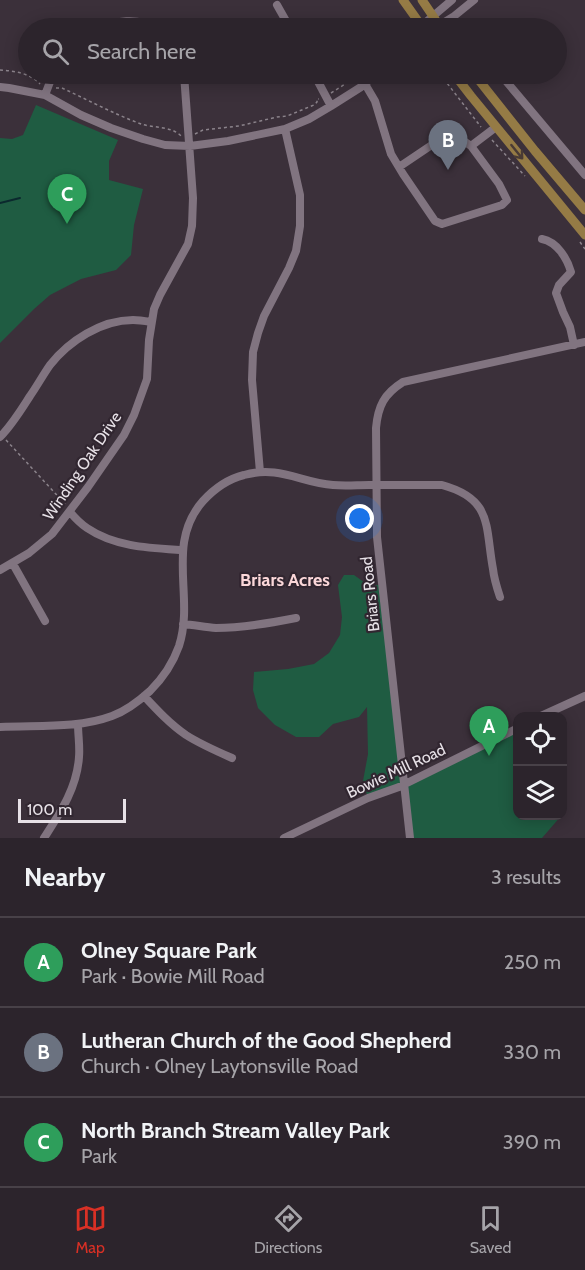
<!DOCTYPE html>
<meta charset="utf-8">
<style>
body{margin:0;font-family:Cabin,sans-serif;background:#383038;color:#f1f3f6}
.controls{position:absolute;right:18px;bottom:18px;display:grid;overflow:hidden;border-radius:12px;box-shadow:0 3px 15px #0003}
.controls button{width:54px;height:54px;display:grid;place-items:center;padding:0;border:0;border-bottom:2px solid #484148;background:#2c242c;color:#f1f3f6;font:30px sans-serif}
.scale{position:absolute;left:18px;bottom:15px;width:108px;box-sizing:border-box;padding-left:6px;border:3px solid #e7e1e7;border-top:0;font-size:16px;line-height:21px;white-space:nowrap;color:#e7e1e7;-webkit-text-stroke:4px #312630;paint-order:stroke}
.you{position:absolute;left:360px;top:519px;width:21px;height:21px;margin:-15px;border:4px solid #fff;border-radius:50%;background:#1a73e8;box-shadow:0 0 0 9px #1a73e833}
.badge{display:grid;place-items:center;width:39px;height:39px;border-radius:50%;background:#d93025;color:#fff;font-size:20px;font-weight:700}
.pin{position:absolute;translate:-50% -50px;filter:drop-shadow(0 2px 3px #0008)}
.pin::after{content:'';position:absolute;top:32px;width:21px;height:18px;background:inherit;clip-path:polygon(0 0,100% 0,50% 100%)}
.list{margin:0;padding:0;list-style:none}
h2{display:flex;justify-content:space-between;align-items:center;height:78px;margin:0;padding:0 24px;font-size:26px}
h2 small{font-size:20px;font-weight:400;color:#a6a4a9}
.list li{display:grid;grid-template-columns:39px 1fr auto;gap:18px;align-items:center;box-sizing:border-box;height:90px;padding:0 24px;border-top:2px solid #484148}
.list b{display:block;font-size:22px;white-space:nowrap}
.list p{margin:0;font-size:20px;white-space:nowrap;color:#a6a4a9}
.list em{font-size:20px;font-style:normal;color:#a6a4a9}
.icon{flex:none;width:33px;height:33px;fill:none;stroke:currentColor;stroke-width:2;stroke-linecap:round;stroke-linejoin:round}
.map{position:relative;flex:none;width:585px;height:838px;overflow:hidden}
.search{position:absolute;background:#2c242c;box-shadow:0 3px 15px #0003;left:18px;right:18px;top:18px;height:66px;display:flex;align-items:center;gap:15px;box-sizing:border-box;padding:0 21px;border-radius:33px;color:#a6a4a9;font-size:22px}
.sheet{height:348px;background:#2c242c}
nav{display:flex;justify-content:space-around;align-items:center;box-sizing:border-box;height:84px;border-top:2px solid #484148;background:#2c242c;font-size:16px;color:#a6a4a9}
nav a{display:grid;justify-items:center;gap:3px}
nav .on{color:#d93025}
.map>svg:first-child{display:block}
</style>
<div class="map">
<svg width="585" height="838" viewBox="0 0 585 838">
<rect width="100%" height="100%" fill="#3b303a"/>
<path fill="#1f5c42" d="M 36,105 L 118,140 L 109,161 L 109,180 L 143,189 L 134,225 L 131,255 L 116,270 L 81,279 L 50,295 L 34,309 L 0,343 L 0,138 L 12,139 L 23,135 Z
M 344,575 L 354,575 L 368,585 L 382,585 L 405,783 L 517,728 L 518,816 L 561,816 L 542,838 L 410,838 L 405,784 L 368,798 L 363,781 L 368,754 L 367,707 L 359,717 L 333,724 L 319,737 L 296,737 L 275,725 L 258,708 L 253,690 L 254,672 L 288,669 L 314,664 L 329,653 L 340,635 L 342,617 L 338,585 Z"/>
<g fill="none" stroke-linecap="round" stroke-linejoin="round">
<path stroke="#0b292e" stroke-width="2" d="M 0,203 L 20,198"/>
<path stroke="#8b838b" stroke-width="1.5" stroke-dasharray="3 3" stroke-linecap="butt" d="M 408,28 L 410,27
M 0,70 C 14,71 30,73 40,84
M 440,74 L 481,127
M 56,88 L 62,88 C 88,100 114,114 141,124 C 153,128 172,126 181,136
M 331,93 L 361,74
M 195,134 L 203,130 L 239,126 L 277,117 L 287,116 L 314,105 L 317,102 L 317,99 L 319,99
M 492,140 L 525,176
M 580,242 L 585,249
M 6,440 L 66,505"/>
<path stroke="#817480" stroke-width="8" d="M 277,5 L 290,28
M 453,17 L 463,28
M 93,28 C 117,21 136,17 159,28
M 419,28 L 452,0
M 435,28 L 453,17 L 474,0
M 314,74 L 331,106
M 500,74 L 585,175
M 365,84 L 375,101 L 391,154 L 403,174 L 435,221 L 442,224 L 502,205 L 507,200 L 499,184 L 471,146 L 496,127
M 0,87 L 9,88 L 45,95 L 81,115 L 111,128 L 143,139 L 165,145 L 190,146 L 228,141 L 285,129 L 309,119 L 331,106 L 361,87 L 377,74
M 45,95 L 53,74
M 399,167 L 451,132 L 471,146
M 542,239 C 557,242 567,258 571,272 L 559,285 L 556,293 L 563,312 L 570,327 L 574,345
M 0,437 C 12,425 21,410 30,396 C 37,386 43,375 50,365 C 69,341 101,320 133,320 C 139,320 145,321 151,322
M 260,472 L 252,380 L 253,352 L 258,333 L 264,316 L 289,268 L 296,251 L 300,226 L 300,195 L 285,129
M 70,512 C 75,518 81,524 87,528 C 115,547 150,548 182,550
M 13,564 L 45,621
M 0,570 L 29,553 L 52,534 L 88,487 L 124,435 L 134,415 L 147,379 L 149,340 L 154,309 L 160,295 L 188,244 L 192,226 L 193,198 L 184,74
M 183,624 C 194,625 205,627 216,628 C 243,628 270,623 296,618
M 144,696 C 157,710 170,724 186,735 C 200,744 216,751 232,758
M 541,716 L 585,696
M 0,727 C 37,725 77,729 112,716 C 126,711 139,701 150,691 C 163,678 173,663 179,646 C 195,597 165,544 203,501 C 214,489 228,479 244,475 C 280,465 301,483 333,485 C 345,486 357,485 369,485 C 394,485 418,485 442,485 C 493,499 485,526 493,569 C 494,579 497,588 500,597
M 44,838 C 60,813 77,788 79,757 C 80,746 78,735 78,724
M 284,838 L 368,798 L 399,787 L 518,728
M 410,838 L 377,537 L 376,428 C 378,406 384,394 403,382 L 585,342"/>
<path stroke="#957b45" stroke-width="9" d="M 403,0 L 423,28
M 422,0 L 441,28
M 454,74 L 471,96 L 585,235
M 474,74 L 535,151 L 585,210"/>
</g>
<defs><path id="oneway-shaft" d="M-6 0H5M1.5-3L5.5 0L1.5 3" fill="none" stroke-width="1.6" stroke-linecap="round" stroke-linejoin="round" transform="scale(1.5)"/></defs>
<use stroke="#4a3b35" href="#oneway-shaft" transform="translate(517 152) rotate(51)"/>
<g text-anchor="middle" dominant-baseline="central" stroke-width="4.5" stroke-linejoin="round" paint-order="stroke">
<g font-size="16" fill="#e7e1e7" stroke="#312630">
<text transform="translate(82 466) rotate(-56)">Winding Oak Drive</text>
<text transform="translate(370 594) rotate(-96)">Briars Road</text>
<text transform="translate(396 771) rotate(-25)">Bowie Mill Road</text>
</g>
<g font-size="18" font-weight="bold" fill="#fbd7d9" stroke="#312630">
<text x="285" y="580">Briars Acres</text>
</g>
</g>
</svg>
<div class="controls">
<button><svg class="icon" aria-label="locate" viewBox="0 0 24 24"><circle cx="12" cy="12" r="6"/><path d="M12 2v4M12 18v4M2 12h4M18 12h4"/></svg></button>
<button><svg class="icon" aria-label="layers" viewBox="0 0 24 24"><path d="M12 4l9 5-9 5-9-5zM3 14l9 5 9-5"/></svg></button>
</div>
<div class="scale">100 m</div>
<div class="you"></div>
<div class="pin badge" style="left:489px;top:756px;background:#2e9e5b">A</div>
<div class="pin badge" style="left:448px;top:170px;background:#6b7280">B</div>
<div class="pin badge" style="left:67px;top:224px;background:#2e9e5b">C</div>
<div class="search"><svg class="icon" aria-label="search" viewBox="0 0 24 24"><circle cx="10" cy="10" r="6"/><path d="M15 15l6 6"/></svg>Search here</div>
</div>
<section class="sheet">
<h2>Nearby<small>3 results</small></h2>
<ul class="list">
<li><span class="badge" style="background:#2e9e5b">A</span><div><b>Olney Square Park</b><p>Park · Bowie Mill Road</p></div><em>250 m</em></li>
<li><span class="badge" style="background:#6b7280">B</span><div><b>Lutheran Church of the Good Shepherd</b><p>Church · Olney Laytonsville Road</p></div><em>330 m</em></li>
<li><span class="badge" style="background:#2e9e5b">C</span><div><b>North Branch Stream Valley Park</b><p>Park</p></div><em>390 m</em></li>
</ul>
</section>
<nav>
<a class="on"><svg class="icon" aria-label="map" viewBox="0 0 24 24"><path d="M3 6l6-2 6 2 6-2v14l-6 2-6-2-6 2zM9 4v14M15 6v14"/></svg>Map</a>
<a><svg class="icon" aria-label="directions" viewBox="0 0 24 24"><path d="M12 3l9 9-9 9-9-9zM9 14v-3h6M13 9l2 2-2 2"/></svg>Directions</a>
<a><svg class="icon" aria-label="saved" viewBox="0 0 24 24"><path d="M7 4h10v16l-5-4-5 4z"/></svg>Saved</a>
</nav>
